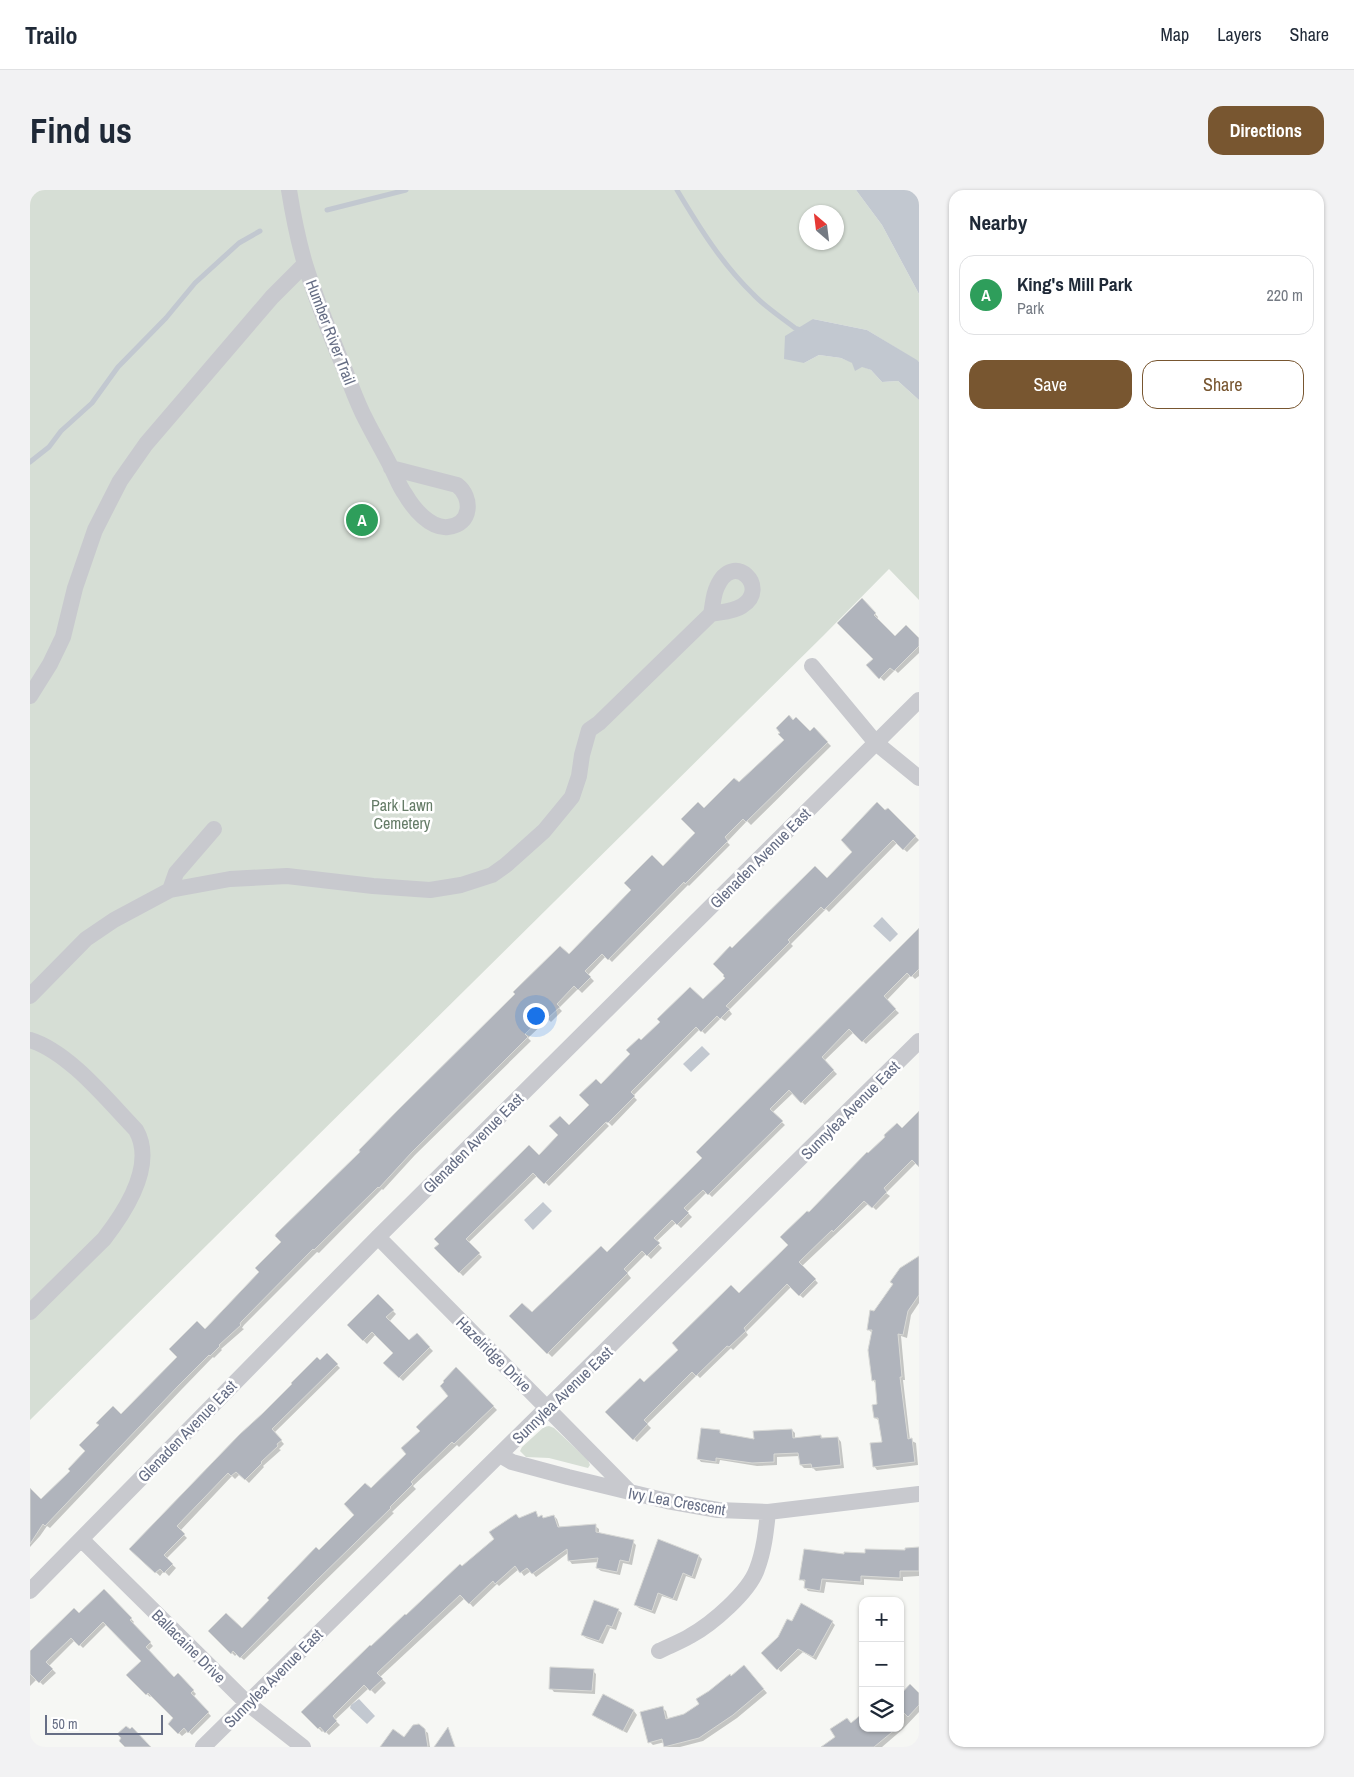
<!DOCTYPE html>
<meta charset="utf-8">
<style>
body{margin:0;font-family:"Archivo Narrow",sans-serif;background:#f2f2f3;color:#1f2937}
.controls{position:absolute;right:15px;bottom:15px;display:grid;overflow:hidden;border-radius:10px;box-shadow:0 1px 4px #0004}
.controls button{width:45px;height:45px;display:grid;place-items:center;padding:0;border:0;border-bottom:1px solid #e0e1e3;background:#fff;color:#1f2937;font:25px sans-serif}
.compass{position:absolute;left:769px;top:15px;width:45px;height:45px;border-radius:50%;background:#fff;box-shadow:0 1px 4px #0004;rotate:332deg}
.scale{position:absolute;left:15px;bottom:12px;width:118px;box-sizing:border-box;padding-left:5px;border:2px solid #666e85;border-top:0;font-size:14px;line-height:18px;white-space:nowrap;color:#666e85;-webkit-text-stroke:4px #fff;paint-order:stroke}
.you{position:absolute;left:505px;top:825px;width:18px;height:18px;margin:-12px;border:4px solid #fff;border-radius:50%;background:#1a73e8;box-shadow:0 0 0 8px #1a73e833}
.badge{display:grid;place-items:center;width:32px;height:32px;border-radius:50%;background:#785630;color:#fff;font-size:16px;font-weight:700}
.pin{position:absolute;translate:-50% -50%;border:2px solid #fff;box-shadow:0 1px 5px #0006}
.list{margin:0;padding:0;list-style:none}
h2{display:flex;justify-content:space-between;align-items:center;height:65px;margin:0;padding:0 20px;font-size:21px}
h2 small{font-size:16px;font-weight:400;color:#747a83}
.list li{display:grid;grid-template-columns:32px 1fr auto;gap:15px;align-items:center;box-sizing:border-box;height:80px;margin:0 10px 10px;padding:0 10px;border:1px solid #e0e1e3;border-radius:15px}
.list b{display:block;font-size:19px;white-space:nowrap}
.list p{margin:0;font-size:16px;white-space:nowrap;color:#747a83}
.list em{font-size:16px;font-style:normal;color:#747a83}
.actions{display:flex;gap:10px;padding:15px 20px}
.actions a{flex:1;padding:11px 0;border:1px solid #785630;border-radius:15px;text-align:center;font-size:18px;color:#785630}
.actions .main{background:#785630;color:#fff}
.icon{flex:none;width:28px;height:28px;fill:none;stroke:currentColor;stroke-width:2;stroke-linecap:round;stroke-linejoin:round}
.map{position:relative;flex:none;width:889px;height:1557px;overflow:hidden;border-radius:15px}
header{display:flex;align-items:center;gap:30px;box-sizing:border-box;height:70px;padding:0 25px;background:#fff;border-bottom:1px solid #e0e1e3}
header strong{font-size:24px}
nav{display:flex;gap:28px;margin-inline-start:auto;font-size:18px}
.intro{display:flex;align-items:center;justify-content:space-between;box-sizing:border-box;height:120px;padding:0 30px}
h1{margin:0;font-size:35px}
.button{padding:12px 22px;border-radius:15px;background:#785630;color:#fff;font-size:18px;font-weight:700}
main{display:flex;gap:30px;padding:0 30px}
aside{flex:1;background:#fff;border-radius:15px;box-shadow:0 1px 4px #0004}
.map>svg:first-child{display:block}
</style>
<header>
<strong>Trailo</strong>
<nav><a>Map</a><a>Layers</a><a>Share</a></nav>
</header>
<div class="intro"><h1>Find us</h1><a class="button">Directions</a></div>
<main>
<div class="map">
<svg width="889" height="1557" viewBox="0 0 889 1557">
<rect width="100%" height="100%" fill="#f6f7f4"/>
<path fill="#d6ded5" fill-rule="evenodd" d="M 0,0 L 826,0 L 852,35 L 889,104 L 889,172 L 837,140 L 783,129 L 774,173 L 789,165 L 811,168 L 841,180 L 852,192 L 868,191 L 889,210 L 889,410 L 859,379 L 793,446 L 0,1230 ZM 776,22 L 806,22 L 806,52 L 776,52 Z
M 519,1236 L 524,1238 L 558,1270 L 560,1275 L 558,1278 L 519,1268 L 496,1267 L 490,1261 L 492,1257 L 514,1237 Z"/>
<path fill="#c2c8d0" d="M 826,0 L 889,0 L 889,104 L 852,35 Z
M 783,129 L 837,140 L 887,170 L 889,172 L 889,210 L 868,191 L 852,192 L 841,180 L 832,177 L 825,181 L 822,173 L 811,168 L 789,165 L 774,173 L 754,169 L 755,146 Z
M 852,727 L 868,744 L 860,752 L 843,736 Z
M 672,856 L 680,864 L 661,882 L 653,874 Z
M 513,1012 L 522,1021 L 503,1040 L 494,1030 Z
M 329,1509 L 345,1526 L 337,1534 L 320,1518 L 321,1515 Z"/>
<path fill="#0003" d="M 832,410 L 848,427 L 847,429 L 865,448 L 889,449 L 889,463 L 868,483 L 865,480 L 854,491 L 838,475 L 845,469 Z
M 784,539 L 801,556 L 721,635 L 717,631 L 697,652 L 700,655 L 659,696 L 658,695 L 582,772 L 576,766 L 558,785 L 564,791 L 552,803 L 548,799 L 529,818 L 532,821 L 521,832 L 518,829 L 498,848 L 501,851 L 385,965 L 353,1000 L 352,999 L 289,1063 L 287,1062 L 214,1135 L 212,1138 L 214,1139 L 191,1159 L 192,1160 L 184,1168 L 183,1167 L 152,1199 L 20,1338 L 17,1336 L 10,1346 L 0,1357 L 0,1308 L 11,1311 L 42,1281 L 91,1226 L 539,766 L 667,643 L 674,620 Z
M 858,620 L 889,650 L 877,662 L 867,653 L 799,722 L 796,719 L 761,754 L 763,756 L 699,820 L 702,824 L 695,831 L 691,828 L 675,844 L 670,839 L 603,906 L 607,910 L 582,936 L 574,928 L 572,929 L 579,936 L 519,996 L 508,985 L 438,1053 L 452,1067 L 433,1086 L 406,1058 L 509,966 L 561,915 L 571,895 L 602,864 L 611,852 L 673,811 L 696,788 L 702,760 L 797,689 L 824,662 Z
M 889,740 L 889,786 L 885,789 L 881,785 L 856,811 L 869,823 L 836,854 L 824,842 L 794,871 L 807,884 L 775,915 L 763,903 L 742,923 L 755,935 L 682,1007 L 677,1002 L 657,1022 L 662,1027 L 651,1038 L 646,1033 L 626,1052 L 632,1058 L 621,1069 L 616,1064 L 597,1083 L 601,1088 L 522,1167 L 481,1126 L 502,1124 L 577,1064 L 674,968 Z
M 889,923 L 889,976 L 886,973 L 856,1003 L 860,1006 L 846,1020 L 839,1013 L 772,1076 L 788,1093 L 773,1108 L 761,1097 L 716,1142 L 718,1145 L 703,1160 L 701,1158 L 670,1188 L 667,1185 L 617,1234 L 621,1238 L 607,1252 L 577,1222 L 614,1194 L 709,1105 L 760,1055 L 779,1024 L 838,965 L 872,940 Z
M 889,1068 L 889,1113 L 881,1125 L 877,1148 L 871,1146 L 875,1190 L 873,1190 L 880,1250 L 886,1253 L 888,1275 L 847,1280 L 844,1276 L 853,1253 L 850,1231 L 845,1228 L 849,1215 L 846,1194 L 843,1190 L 842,1143 L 838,1139 L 845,1122 Z
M 348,1106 L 366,1124 L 359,1132 L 379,1152 L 387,1145 L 403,1161 L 373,1191 L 355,1173 L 365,1163 L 346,1144 L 337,1154 L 318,1135 Z
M 297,1165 L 310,1178 L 244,1243 L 254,1254 L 249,1259 L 251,1260 L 233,1276 L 234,1277 L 219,1293 L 210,1284 L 205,1289 L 202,1286 L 150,1341 L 157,1348 L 136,1369 L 146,1378 L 139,1386 L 134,1381 L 130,1386 L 101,1359 Z
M 426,1179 L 467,1220 L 429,1257 L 427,1255 L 383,1296 L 386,1299 L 362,1322 L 364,1323 L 214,1470 L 207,1464 L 205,1466 L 180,1441 L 212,1440 L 326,1325 L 341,1300 L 378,1264 L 392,1241 L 420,1206 Z
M 762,1240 L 765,1243 L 765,1249 L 791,1246 L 794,1250 L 808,1248 L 811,1252 L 814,1278 L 786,1281 L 783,1278 L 774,1278 L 771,1275 L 770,1266 L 747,1267 L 747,1275 L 727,1276 L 690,1270 L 689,1274 L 671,1272 L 668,1268 L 690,1242 L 693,1245 L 725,1250 Z
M 505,1323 L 509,1328 L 512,1327 L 514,1329 L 524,1326 L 527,1329 L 530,1338 L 565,1336 L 569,1339 L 569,1344 L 603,1352 L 606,1355 L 602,1375 L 593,1373 L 590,1385 L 571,1381 L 567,1378 L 569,1372 L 542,1374 L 539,1370 L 538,1363 L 506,1387 L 501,1381 L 494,1386 L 489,1379 L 469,1396 L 467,1394 L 443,1417 L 435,1408 L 350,1487 L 356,1493 L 345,1504 L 339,1498 L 305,1530 L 310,1535 L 299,1545 L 294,1540 L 292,1542 L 273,1522 L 341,1458 L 489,1329 Z
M 889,1358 L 889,1386 L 873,1387 L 873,1391 L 834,1389 L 834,1395 L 796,1392 L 794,1403 L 778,1401 L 775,1397 L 776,1393 L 771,1389 L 815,1366 L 876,1361 Z
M 669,1366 L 672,1369 L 665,1389 L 656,1386 L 647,1411 L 632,1406 L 625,1424 L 609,1418 L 605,1414 Z
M 74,1401 L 104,1432 L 102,1434 L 123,1456 L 118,1461 L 144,1489 L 151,1488 L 166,1504 L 163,1507 L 181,1526 L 162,1545 L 158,1541 L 152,1546 L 140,1534 L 145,1528 L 122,1505 L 120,1507 L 98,1485 L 112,1472 L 77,1434 L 53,1458 L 45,1450 L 19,1476 L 26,1483 L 13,1495 L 7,1489 L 0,1496 L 0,1464 L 49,1425 Z
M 588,1420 L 592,1423 L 586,1440 L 580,1438 L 573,1454 L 556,1448 L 553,1445 Z
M 802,1432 L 805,1435 L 786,1470 L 773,1462 L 751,1482 L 733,1463 L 762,1433 Z
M 717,1480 L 737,1503 L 707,1528 L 673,1551 L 650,1557 L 636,1557 L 635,1552 L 623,1555 L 620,1552 L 632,1518 L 636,1521 L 638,1529 L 654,1525 L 671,1515 L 701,1487 Z
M 563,1481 L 566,1484 L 565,1504 L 524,1502 L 521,1498 Z
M 889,1504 L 889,1522 L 873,1539 L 852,1557 L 793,1557 L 821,1534 L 833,1538 L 870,1538 L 870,1507 Z
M 574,1506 L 604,1521 L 607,1525 L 597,1543 L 567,1528 L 564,1524 Z
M 394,1540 L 398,1543 L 400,1557 L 354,1557 Z"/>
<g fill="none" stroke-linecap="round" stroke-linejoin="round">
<path stroke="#c2c8d0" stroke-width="5" d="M 647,0 C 669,37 692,74 723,104 C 735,117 751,127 765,138 L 771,140
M 297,20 L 376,0
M 0,272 L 19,257 L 31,241 L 62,213 L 88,177 L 136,128 L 165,93 L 209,53 L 230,41"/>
</g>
<path fill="#b0b4bc" stroke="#d8d9d6" d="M 832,408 L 846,423 L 844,425 L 865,446 L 876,435 L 889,448 L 889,456 L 864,481 L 860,478 L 849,489 L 836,475 L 843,469 L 807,433 Z
M 759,525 L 763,530 L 766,527 L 780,541 L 784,537 L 798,552 L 716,632 L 713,629 L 695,647 L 698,651 L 655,694 L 654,692 L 578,770 L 572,764 L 555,781 L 561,787 L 548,800 L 544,796 L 527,814 L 530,817 L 517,829 L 514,826 L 495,844 L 498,847 L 473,872 L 382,962 L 349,998 L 348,997 L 284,1060 L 283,1059 L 211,1132 L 210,1134 L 211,1135 L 189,1155 L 190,1156 L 180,1166 L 179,1165 L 148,1196 L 15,1336 L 13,1334 L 0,1354 L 0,1298 L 11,1309 L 40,1281 L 38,1279 L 55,1261 L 49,1255 L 69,1235 L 66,1233 L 83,1216 L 91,1224 L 147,1167 L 139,1159 L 167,1131 L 175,1139 L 229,1082 L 225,1078 L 251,1052 L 245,1046 L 246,1044 L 330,962 L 329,960 L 368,920 L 485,804 L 483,802 L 530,756 L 539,764 L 601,700 L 594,693 L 622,665 L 633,676 L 665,643 L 651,629 L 668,612 L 674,618 L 704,588 L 709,592 L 754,550 L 748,544 L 750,543 L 746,538 Z
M 847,612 L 855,620 L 858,618 L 886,646 L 873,660 L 863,650 L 794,720 L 791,717 L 758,750 L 760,752 L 696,816 L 700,819 L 690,829 L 687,826 L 671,842 L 666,837 L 601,902 L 605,906 L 578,933 L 576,932 L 514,994 L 503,983 L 436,1049 L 450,1063 L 429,1083 L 404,1058 L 409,1054 L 404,1049 L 499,955 L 509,965 L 528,945 L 519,936 L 530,926 L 539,935 L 559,915 L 549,905 L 566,889 L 571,894 L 600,864 L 596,860 L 609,848 L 611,850 L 630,832 L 627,829 L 660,797 L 673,809 L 695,788 L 693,786 L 694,785 L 683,774 L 700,756 L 702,758 L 785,676 L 797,688 L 822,662 L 811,650 Z
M 889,738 L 889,779 L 881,787 L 877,783 L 854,806 L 866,819 L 832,852 L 819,839 L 792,867 L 804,880 L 771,913 L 759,900 L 740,919 L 753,931 L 678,1005 L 673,1000 L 654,1018 L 659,1023 L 647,1035 L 642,1030 L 624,1048 L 630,1053 L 617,1066 L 612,1061 L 594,1079 L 598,1083 L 517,1164 L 479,1126 L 492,1113 L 502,1122 L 571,1056 L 577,1062 L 672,968 L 666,962 Z
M 889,921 L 889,977 L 882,970 L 854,998 L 857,1002 L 842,1018 L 834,1011 L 803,1042 L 802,1040 L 769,1072 L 786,1089 L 769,1106 L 757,1094 L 714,1138 L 716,1141 L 699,1157 L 697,1156 L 666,1186 L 662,1182 L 614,1230 L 618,1234 L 603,1250 L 575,1222 L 610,1188 L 614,1192 L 648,1160 L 642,1153 L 701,1095 L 709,1103 L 758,1055 L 750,1047 L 777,1021 L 779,1022 L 837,962 L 838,963 L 855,947 L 854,945 L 867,933 L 872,938 Z
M 889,1066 L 889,1105 L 878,1121 L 873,1145 L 868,1144 L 872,1187 L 870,1187 L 878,1249 L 882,1248 L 885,1272 L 843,1277 L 840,1253 L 852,1252 L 848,1228 L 844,1228 L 842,1215 L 847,1214 L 845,1190 L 842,1191 L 838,1160 L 842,1140 L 837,1140 L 840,1120 L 844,1121 L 863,1094 L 860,1092 L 870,1078 Z
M 348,1104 L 364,1120 L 356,1127 L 379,1150 L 387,1143 L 400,1157 L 369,1188 L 353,1173 L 363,1163 L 342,1142 L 333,1151 L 317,1135 Z
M 297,1163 L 308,1174 L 242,1239 L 252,1250 L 247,1254 L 248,1256 L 231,1272 L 232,1273 L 215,1290 L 206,1282 L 201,1286 L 198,1283 L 172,1310 L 147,1336 L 155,1344 L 134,1365 L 143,1374 L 134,1383 L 130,1379 L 125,1383 L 99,1359 L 210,1244 L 233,1223 L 262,1194 L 261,1193 L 287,1167 L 290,1170 Z
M 426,1177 L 464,1216 L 424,1254 L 422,1252 L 381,1292 L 383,1294 L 360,1317 L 361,1318 L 286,1391 L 210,1468 L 203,1461 L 201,1464 L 178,1441 L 196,1423 L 212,1438 L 239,1410 L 237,1408 L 286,1357 L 289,1360 L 324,1325 L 314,1314 L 335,1293 L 341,1298 L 376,1264 L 371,1258 L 390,1241 L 386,1237 L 418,1206 L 410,1196 L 414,1192 L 413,1191 Z
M 671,1238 L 690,1240 L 690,1243 L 724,1249 L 723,1241 L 762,1239 L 763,1248 L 791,1245 L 791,1248 L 808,1247 L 811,1275 L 782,1278 L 781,1274 L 770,1275 L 768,1263 L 744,1264 L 744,1272 L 722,1273 L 686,1268 L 686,1272 L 667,1269 Z
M 506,1321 L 508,1327 L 512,1325 L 513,1328 L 524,1325 L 528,1337 L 566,1334 L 566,1342 L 604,1350 L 599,1372 L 590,1370 L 587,1382 L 566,1378 L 568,1368 L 538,1371 L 537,1359 L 502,1384 L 497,1378 L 490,1383 L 485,1376 L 465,1394 L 463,1391 L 439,1414 L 430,1405 L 347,1483 L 353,1489 L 340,1501 L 334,1495 L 303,1526 L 307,1531 L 295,1543 L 290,1537 L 288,1539 L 271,1522 L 340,1455 L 341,1456 L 375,1424 L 376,1425 L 430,1374 L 432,1376 L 464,1349 L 459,1342 L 486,1324 L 489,1328 Z
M 628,1349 L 669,1365 L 662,1387 L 653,1383 L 643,1409 L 628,1403 L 622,1421 L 604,1415 Z
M 889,1357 L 889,1381 L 870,1381 L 870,1388 L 831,1386 L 831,1392 L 792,1389 L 790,1401 L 774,1398 L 775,1390 L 769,1390 L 774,1359 L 814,1364 L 814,1362 L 835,1363 L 835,1359 L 875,1360 L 875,1358 Z
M 74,1399 L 102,1428 L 100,1430 L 121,1452 L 116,1457 L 144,1487 L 148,1483 L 164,1500 L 161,1503 L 179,1522 L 158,1543 L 154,1538 L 148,1544 L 138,1534 L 143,1528 L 118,1503 L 116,1505 L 96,1485 L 111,1471 L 73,1432 L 49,1456 L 41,1448 L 16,1472 L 23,1479 L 9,1493 L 0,1484 L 0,1461 L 44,1418 L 49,1423 Z
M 564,1410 L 589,1419 L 582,1437 L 577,1435 L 569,1451 L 551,1445 Z
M 771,1413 L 803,1431 L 783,1467 L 768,1459 L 747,1480 L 731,1463 L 748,1447 L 757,1429 L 762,1431 Z
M 714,1475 L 734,1499 L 703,1525 L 669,1548 L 634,1557 L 632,1549 L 618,1553 L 610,1522 L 633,1516 L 636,1529 L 654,1524 L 669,1514 L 666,1509 L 679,1501 L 700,1484 L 701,1486 Z
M 520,1477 L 564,1479 L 562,1501 L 519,1499 Z
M 880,1494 L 889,1503 L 889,1515 L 878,1527 L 870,1519 L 870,1505 Z
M 573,1504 L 604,1520 L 593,1541 L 562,1525 Z
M 833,1523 L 833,1538 L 867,1538 L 844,1557 L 791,1557 L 805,1547 L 800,1539 L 817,1528 L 821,1533 Z
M 389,1534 L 395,1539 L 398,1557 L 350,1557 L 363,1539 L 374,1547 L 383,1535 Z
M 96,1536 L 100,1539 L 102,1537 L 121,1557 L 95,1557 L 89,1551 L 91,1548 L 87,1544 Z
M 418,1537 L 425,1557 L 404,1557 Z"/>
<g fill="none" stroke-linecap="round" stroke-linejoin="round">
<path stroke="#c8c9ce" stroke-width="16" d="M 259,0 C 263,25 268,50 275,74 C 286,109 300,144 314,178 C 321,195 327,213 336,230 C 344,246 353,261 361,277 C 366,286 369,296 375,304 C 383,318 400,339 418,337 C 442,335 443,307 427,295 L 361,278
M 782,476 L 846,553 L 889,588
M 0,506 L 20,474 L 33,447 L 45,398 L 65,340 L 90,291 L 116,254 L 242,107 L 275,74
M 140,700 L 146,683 L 184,639
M 0,806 L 56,749 L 84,730 L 140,700 L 200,689 L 257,686 L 343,696 L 400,700 L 431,695 L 462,685 L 476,675 L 514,641 L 542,607 L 549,586 L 552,565 L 559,540 L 569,533 L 681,424 C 683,415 683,405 687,397 C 703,359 741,398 712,416 C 703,422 691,422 681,424
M 0,850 C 39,862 77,910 106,940 C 126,975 95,1022 74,1049 L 0,1122
M 348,1047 L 600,1302
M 470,1265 L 482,1272 L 538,1287 L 637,1311 L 688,1320 L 738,1322 L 889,1304
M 51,1349 L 217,1513 L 273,1557
M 0,1401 L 348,1047 L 889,510
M 629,1461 C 639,1456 650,1452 660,1446 C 682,1434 719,1402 727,1379 C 734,1361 736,1341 738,1322
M 173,1557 L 889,851"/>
</g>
<g text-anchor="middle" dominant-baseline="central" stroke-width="5" stroke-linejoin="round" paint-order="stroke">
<g font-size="16" fill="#666e85" stroke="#fff">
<text transform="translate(301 142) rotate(69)">Humber River Trail</text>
<text transform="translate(730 668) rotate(-45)">Glenaden Avenue East</text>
<text transform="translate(820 920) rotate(-45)">Sunnylea Avenue East</text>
<text transform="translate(443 953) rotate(-45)">Glenaden Avenue East</text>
<text transform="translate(464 1164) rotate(45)">Hazelridge Drive</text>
<text transform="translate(532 1205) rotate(-44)">Sunnylea Avenue East</text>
<text transform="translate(157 1241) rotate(-46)">Glenaden Avenue East</text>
<text transform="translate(647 1311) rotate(10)">Ivy Lea Crescent</text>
<text transform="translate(159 1456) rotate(45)">Ballacaine Drive</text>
<text transform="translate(243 1488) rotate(-45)">Sunnylea Avenue East</text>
</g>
<g font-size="16" fill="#657c67" stroke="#fff">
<text x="372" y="615">Park Lawn<tspan x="372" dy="18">Cemetery</tspan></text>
</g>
</g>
</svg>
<div class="controls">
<button>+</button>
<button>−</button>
<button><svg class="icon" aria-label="layers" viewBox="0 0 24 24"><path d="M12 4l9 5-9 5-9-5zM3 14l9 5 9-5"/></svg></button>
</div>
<svg class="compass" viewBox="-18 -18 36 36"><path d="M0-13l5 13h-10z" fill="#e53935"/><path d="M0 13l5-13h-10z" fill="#747a83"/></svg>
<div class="scale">50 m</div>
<div class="you"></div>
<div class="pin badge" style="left:332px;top:330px;background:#2e9e5b">A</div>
</div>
<aside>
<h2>Nearby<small></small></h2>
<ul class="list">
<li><span class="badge" style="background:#2e9e5b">A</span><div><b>King's Mill Park</b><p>Park</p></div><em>220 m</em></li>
</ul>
<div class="actions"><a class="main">Save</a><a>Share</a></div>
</aside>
</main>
